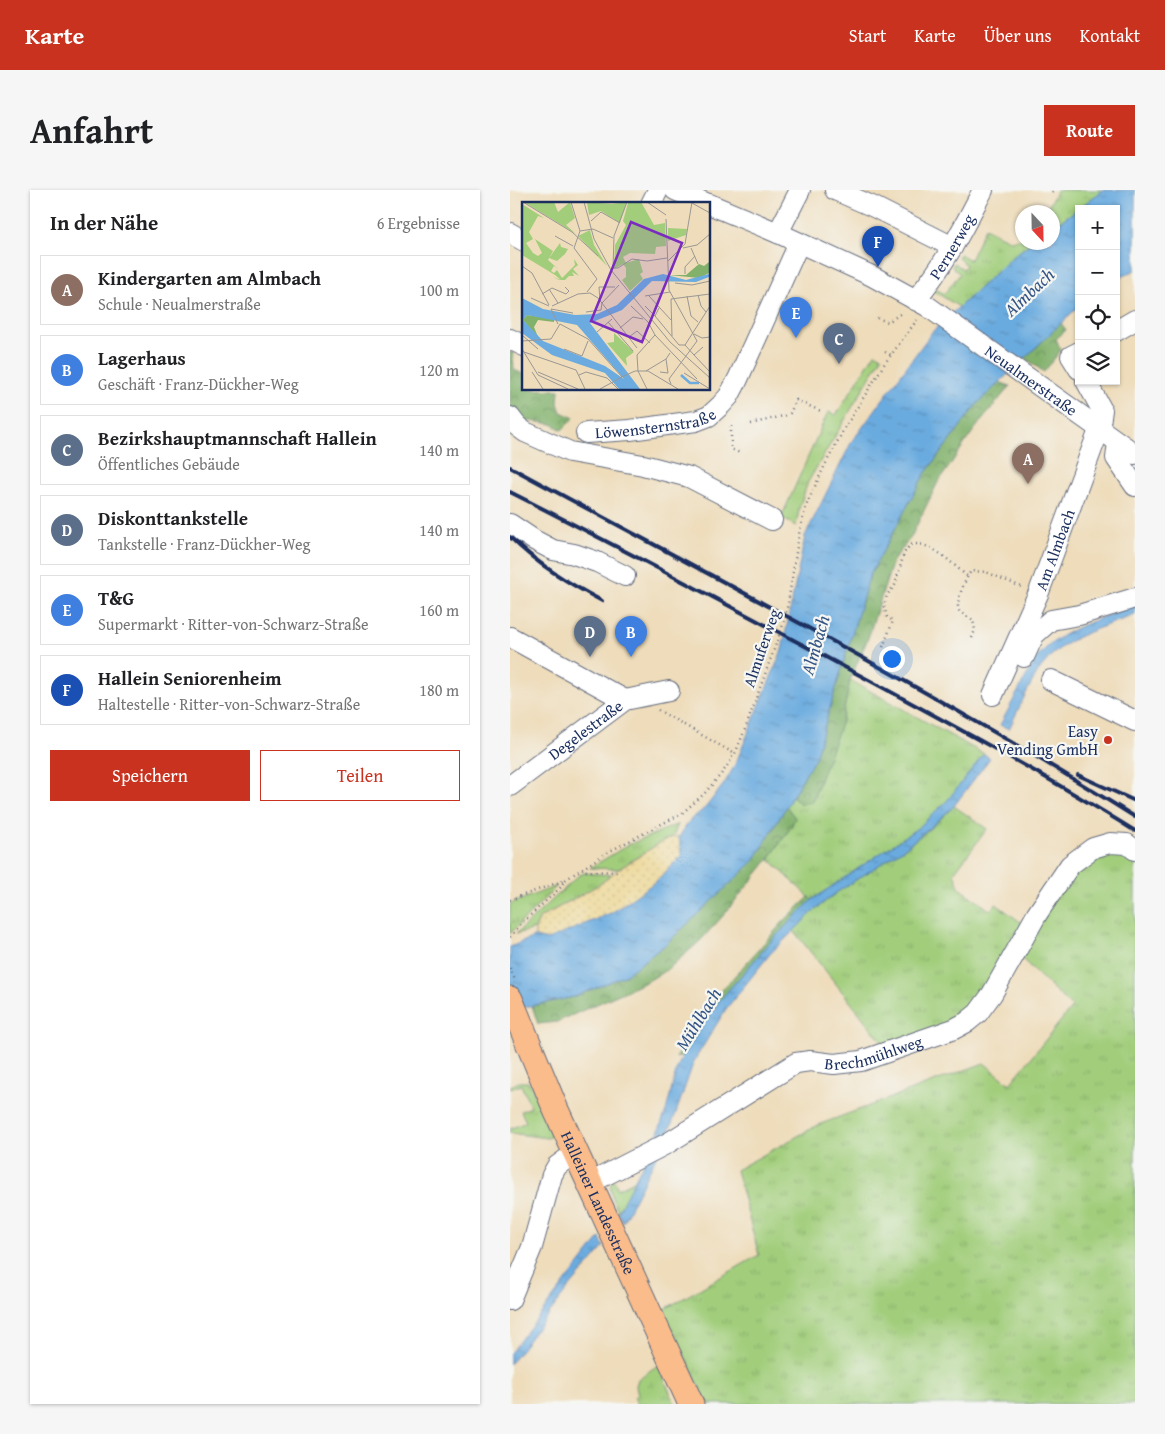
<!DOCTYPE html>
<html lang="de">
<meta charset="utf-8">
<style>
body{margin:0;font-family:"Gentium Book Plus",serif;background:#f6f6f6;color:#202124}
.controls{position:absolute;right:15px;top:15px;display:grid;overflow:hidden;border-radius:0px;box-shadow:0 1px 4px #0004}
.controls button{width:45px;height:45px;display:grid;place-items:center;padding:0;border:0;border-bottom:1px solid #e0e0e0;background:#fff;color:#202124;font:25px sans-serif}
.compass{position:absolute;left:505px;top:15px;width:45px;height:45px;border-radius:50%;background:#fff;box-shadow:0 1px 4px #0004;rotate:158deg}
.you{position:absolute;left:381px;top:468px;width:18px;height:18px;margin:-12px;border:4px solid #fff;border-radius:50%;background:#1a73e8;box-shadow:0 0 0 8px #1a73e833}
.badge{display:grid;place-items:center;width:32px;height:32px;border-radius:50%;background:#c8321e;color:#fff;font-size:16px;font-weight:700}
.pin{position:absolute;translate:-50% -41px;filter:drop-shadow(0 1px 2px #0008)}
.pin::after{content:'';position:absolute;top:26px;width:18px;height:15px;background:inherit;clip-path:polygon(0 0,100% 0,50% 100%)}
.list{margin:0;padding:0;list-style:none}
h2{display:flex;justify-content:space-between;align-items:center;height:65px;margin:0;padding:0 20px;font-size:21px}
h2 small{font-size:16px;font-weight:400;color:#757577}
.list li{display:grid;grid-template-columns:32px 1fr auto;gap:15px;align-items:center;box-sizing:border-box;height:70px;margin:0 10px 10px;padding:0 10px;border:1px solid #e0e0e0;border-radius:0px}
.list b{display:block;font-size:19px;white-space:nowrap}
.list p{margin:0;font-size:16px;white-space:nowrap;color:#757577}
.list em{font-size:16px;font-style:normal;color:#757577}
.actions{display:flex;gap:10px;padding:15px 20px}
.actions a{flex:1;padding:11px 0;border:1px solid #c8321e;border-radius:0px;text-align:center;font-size:18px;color:#c8321e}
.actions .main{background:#c8321e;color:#fff}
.icon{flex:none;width:28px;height:28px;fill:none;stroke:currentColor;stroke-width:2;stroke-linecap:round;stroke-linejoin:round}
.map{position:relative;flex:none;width:625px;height:1214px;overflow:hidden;border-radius:0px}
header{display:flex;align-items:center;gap:30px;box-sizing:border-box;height:70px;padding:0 25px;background:#c8321e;color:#fff}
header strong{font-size:24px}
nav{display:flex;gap:28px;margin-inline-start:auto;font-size:18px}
.intro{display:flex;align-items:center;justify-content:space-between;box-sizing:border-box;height:120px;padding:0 30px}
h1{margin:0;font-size:35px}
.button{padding:12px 22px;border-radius:0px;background:#c8321e;color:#fff;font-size:18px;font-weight:700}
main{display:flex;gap:30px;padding:0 30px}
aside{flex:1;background:#fff;border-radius:0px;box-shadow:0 1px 4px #0004}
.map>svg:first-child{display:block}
</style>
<header>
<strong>Karte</strong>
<nav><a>Start</a><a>Karte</a><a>Über uns</a><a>Kontakt</a></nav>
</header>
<div class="intro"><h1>Anfahrt</h1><a class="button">Route</a></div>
<main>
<aside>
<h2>In der Nähe<small>6 Ergebnisse</small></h2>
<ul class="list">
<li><span class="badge" style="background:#8d6e63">A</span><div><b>Kindergarten am Almbach</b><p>Schule · Neualmerstraße</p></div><em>100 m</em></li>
<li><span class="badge" style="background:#3f7fe0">B</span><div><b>Lagerhaus</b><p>Geschäft · Franz-Dückher-Weg</p></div><em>120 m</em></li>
<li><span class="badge" style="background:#5c6f8a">C</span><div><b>Bezirkshauptmannschaft Hallein</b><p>Öffentliches Gebäude</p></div><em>140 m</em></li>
<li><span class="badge" style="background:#5c6f8a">D</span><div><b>Diskonttankstelle</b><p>Tankstelle · Franz-Dückher-Weg</p></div><em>140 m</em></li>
<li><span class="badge" style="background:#3f7fe0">E</span><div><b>T&amp;G</b><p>Supermarkt · Ritter-von-Schwarz-Straße</p></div><em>160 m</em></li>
<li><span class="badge" style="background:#1a4fb4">F</span><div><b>Hallein Seniorenheim</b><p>Haltestelle · Ritter-von-Schwarz-Straße</p></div><em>180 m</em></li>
</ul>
<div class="actions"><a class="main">Speichern</a><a>Teilen</a></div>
</aside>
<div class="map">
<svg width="625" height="1214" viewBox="0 0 625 1214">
<defs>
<pattern id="grass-tufts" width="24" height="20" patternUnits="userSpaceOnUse" patternTransform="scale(1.25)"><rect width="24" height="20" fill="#a2ce7b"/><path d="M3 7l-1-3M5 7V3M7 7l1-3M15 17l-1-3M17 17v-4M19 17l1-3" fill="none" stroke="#8bb16d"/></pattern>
<pattern id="forest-crowns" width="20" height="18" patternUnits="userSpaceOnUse" patternTransform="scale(1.25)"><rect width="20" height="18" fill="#81b16b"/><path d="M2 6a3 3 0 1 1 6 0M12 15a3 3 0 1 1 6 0" fill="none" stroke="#69905b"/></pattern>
<pattern id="sand-dots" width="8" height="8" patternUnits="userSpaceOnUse" patternTransform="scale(1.25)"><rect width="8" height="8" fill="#eeda9e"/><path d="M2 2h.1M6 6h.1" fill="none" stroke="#ccbb8a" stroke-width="1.8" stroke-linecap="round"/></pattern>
<pattern id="water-ripples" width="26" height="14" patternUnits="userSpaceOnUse" patternTransform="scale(1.25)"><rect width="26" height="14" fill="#6babdf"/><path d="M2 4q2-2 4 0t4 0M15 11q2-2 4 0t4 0" fill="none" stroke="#578cb8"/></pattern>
</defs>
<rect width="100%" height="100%" fill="#f6f6f2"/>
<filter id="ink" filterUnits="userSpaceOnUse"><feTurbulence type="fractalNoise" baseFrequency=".02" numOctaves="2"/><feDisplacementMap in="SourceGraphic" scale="10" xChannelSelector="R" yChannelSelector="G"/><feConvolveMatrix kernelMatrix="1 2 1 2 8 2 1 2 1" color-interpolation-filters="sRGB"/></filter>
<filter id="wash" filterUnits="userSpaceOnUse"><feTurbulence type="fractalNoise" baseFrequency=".0096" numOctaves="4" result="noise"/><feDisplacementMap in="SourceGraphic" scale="20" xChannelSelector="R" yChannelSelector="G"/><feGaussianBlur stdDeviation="1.12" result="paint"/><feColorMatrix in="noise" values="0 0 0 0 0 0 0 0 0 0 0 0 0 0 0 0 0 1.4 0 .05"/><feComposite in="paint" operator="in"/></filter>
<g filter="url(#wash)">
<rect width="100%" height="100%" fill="#eedcba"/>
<path fill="url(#grass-tufts)" stroke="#5e7e6c" d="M 547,0 L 593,0 L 543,37 L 542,22 L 535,22 Z
M 475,38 L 501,51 L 512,48 L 512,52 L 521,53 L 506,64 L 449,117 L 424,101 L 425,98 L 434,104 L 450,84 L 442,77 L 444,73 L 453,79 L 456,75 L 448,68 L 450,64 L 460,70 Z
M 365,163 L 372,167 L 298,292 L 290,315 L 286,336 L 271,328 L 318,222 L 326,225 Z
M 340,490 L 474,564 L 437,611 L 409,637 L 302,710 L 259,669 L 281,637 L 285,628 L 276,616 L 283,606 L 290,614 L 331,534 Z
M 444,616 L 477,639 L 444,683 L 450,699 L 480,720 L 486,714 L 516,736 L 458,826 L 377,858 L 283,740 L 306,719 L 326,703 L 395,658 L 423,636 Z
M 168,634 L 163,647 L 153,651 L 109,679 L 80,678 L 118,655 Z
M 584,663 L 621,663 L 625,670 L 625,1214 L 198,1214 L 153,1120 L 249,1065 L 226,980 L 308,935 L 474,873 L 500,894 L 562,817 L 509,766 L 549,697 Z
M 74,683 L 102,685 L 90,694 L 30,728 L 25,739 L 6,744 L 68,686 Z
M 47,696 L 0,744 L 0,714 Z
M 9,892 L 18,892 L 21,895 L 43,946 L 37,948 L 0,943 L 0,939 L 16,932 L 11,921 L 21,917 L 11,895 L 1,899 L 1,896 Z
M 104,990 L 108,999 L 124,991 L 108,1022 C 104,1012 99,1004 101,992 Z
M 148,1175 L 165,1214 L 127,1214 L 124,1207 L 128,1204 L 126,1196 L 128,1189 Z"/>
<path fill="url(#forest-crowns)" stroke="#4e7064" d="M 551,133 L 556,140 L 546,149 L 551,160 L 534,182 L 515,168 Z
M 0,162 L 3,162 L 4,180 L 14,184 L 14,199 L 49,200 L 48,213 L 51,222 L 64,228 L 52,240 L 42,234 L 7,229 L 0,220 Z
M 489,192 L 500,196 L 464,240 L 427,294 L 401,347 L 383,371 L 358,448 L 340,490 L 331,534 L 302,612 L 290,614 L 283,606 L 305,568 L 359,387 L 414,285 L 467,214 Z
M 276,616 L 285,628 L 281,637 L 259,669 L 212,727 L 189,752 L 158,779 L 138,791 L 47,832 L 28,834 L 22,816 L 64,807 L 114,786 L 155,755 L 263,640 Z
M 299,707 L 302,710 L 264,748 L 210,810 L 173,865 L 166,868 L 212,800 L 274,731 Z"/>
<path fill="url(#sand-dots)" stroke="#84847e" d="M 163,647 L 169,647 L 172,665 L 148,690 L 103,722 L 38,750 L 25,747 L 25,739 L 30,728 L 90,694 L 109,679 L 153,651 Z"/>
<path fill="url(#water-ripples)" stroke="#436d9e" d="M 593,0 L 625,0 L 625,80 L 606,90 L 606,19 L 569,19 L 569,116 L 467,214 L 414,285 L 359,387 L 305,568 L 244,671 L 155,755 L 114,786 L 64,807 L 0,820 L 0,757 L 24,747 L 38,750 L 103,722 L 148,690 L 172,665 L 169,647 L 180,630 L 195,618 L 214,594 L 225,575 L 272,460 L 295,346 L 341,253 L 422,142 L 506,64 L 521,53 L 542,52 L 543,37 Z
M 625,415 L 625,425 C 596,436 561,445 539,468 C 522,486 510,517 499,539 L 490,535 L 525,470 C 549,439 590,429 625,415 Z
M 474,564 L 480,568 L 444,616 L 423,635 L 395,658 L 326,703 L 306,719 L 260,764 L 216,819 L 184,871 L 166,923 L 157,946 L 113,1032 L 108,1022 L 144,953 L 156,921 L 167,878 L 173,865 L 210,810 L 264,748 L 302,710 L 409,637 L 437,611 Z
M 90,1048 L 94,1057 L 57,1100 L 0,1174 L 0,1163 Z"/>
</g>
<g filter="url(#ink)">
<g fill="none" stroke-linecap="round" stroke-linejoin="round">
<defs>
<g id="minor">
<path d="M 165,0 L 198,14"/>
<path d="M 325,0 L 364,17 L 433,52 L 442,58"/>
<path d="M 141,14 L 148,0"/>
<path id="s1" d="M 199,14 L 268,43 L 362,86 L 417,116 L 625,264"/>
<path d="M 0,43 L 14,51"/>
<path d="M 268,43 L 290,0"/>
<path id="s2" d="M 405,110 C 434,77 453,38 473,0"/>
<path d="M 606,141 L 625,130"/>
<path d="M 0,149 L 14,156"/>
<path d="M 569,162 L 561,166 L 569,179"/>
<path d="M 0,227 L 7,236 L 15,242 L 60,262 L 133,275 L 179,287 L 262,330"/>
<path id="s3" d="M 76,243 L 120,240 L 186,231 L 199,226 L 211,215 L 219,206 L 228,189 L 289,53"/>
<path d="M 608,253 L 606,268 L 625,296"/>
<path d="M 0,334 L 24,350 L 43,360 L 64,364 L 87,372 L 115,386"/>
<path d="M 0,447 L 115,510"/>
<path d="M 514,467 L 524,445 L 541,430 L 569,425 L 625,408"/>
<path d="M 541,490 L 625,531"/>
<path id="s4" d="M 483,505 L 529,402 L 589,240 L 592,220 L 576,191"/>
<path id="s5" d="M 0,596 L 115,510 L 159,501"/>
<path id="s6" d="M 80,993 L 158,953 L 286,873 L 300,871 L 324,874 L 351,871 L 444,839 L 457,832 L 468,823 L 482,804 L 527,724 L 560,675 L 583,658 L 600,653 L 617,654 L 625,660"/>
<path d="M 0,1110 L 22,1057 L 42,985 L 47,976 L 66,962"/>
</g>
<g id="major">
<path id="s7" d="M 0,809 L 46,920 L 181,1214"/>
</g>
</defs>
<use href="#minor" stroke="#656c7e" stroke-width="22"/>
<use href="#major" stroke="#656c7e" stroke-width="27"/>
<path stroke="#656c7e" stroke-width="2.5" stroke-dasharray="1 4" stroke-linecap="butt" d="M 542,3 L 544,0
M 367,128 L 378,132 L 393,122
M 375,162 L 381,165
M 241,234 L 277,225 L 280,223 L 286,210 L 313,222
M 221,236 L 221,259 L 230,263
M 462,448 L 465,440 L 463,430 C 459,427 453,425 450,422 C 443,415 456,388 461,381 L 476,382 L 514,398
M 373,457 L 383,431 L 377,427 L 374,416 L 377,405 L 385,395 L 394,363 L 400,355 C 420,349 443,375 457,386
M 148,520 L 225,564
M 72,678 L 75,681 L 110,682
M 0,710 L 55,690
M 0,747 L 12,733 L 50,698 L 55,690 L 98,662 L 171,624 L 194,604 L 213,582 L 225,564 L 234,542 L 274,432 L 278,413 L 289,344 L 296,316 L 312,281 L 334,239 L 375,173 L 407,130
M 0,778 L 5,790"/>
<use href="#minor" stroke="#fff" stroke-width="20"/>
<use href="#major" stroke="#fabc8b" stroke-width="25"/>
<path stroke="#1b2f5e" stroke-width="4" d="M 0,277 C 210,391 423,500 625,627
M 0,302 C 119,362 237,425 355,488 C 446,537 537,586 625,641
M 0,347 C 27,374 58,393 92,411
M 568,585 L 625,611"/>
</g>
</g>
<circle fill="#c8321e" stroke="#f6f6f2" stroke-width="2" cx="598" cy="550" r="5"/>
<g text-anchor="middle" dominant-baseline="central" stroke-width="4.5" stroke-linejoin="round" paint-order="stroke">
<g font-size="16" fill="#1b2f5e" stroke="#f6f6f2">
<text stroke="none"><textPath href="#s2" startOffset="65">Pernerweg</textPath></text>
<text stroke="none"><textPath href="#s1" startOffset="369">Neualmerstraße</textPath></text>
<text stroke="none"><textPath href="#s3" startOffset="70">Löwensternstraße</textPath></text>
<text stroke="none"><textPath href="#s4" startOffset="158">Am Almbach</textPath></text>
<text transform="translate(251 458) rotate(-71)">Almuferweg</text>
<text stroke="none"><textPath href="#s5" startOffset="94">Degelestraße</textPath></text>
<text stroke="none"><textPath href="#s6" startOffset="318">Brechmühlweg</textPath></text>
<text stroke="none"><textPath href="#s7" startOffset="222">Halleiner Landesstraße</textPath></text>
</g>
<g font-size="16" fill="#1b2f5e" stroke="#f6f6f2" text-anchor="end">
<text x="588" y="541">Easy<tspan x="588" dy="18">Vending GmbH</tspan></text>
</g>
<g font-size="18" font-style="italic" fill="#335485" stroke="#f6f6f2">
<text transform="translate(519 102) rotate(-43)">Almbach</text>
<text transform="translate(305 455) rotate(-74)">Almbach</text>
<text transform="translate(188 829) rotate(-58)">Mühlbach</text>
</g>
</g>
<g transform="translate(12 12)">
<rect width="188" height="188" fill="#eedcba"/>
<path d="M 2,0 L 32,0 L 36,10 L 48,0 L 53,16 L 44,23 L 54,32 ZM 119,0 L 132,23 L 143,21 L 144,44 L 134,45 L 133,52 L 108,51 L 101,55 L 104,61 L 117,57 L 121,70 L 118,72 L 121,77 L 108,89 L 100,78 L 104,75 L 104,66 L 101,62 L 92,67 L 93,43 L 104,23 L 101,19 L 106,1 ZM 0,2 L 22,16 L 16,14 L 7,30 L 11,37 L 4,41 L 11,51 L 16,54 L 20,51 L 13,37 L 31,49 L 26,58 L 36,67 L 32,64 L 29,69 L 32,71 L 35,68 L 40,76 L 53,63 L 52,57 L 56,63 L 51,67 L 57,74 L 50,70 L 52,74 L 47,74 L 43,78 L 37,78 L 31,75 L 39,78 L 33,73 L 0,53 ZM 146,26 L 165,27 L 164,33 L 146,39 ZM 68,28 L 72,43 L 85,64 L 56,34 Z" fill="#a2ce7b"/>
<path d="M 187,60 L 187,71 L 177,76 L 147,73 L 164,73 L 177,62 L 182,64 ZM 5,113 L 32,117 L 32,120 L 16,118 L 12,125 L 16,135 L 1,118 Z" fill="#81b16b"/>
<path d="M 65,0 L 90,2 L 105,0 L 98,21 L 79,9 L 67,13 ZM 92,131 L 112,150 L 104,156 L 105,164 L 85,141 L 92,140 Z" fill="#a2ce7b"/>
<path d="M 38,41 L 39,45 L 46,47 L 43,52 L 35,59 L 27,56 Z" fill="#a2ce7b"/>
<path d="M 141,72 L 164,78 L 187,72 L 187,75 L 174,80 L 130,79 L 100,108 L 68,121 L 118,187 L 97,187 L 83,171 L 30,153 L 0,131 L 0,96 L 21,107 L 53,113 L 75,112 L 95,103 L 122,77 ZM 5,113 L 55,123 L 102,177 L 83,164 L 21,139 L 1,118 Z" fill="#6babdf" fill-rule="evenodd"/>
<path fill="none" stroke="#6babdf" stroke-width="2.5" d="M 159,173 L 168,181 L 177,181"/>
<path fill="none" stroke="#9a9795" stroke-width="1" d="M 1,0 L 50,30 L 76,54M 49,0 L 58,29 L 52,46 L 75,77 L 65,90M 62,0 L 72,37 L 89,68 L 148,140 L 188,176M 105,0 L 92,34 L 91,66 L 96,66 L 110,57 L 125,59 L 145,56M 125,0 L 144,13M 170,1 L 188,11M 144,17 L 147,88 L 175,139 L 147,177 L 149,182M 69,19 L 79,10 L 98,21M 58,29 L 71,27 L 91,36M 33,34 L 51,44M 161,46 L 175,43 L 188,32M 169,46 L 176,62M 146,59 L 163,42 L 170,0M 0,64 L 10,71 L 27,103M 163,72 L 163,65 L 173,54M 153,81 L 170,83 L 188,79M 27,87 L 36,101M 20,92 L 30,86 L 44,92 L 47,89 L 43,85M 176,93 L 179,104 L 184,110M 123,94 L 148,90M 127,94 L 149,118M 165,94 L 169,114 L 176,120M 9,96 L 27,104M 78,99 L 77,85 L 93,85M 30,104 L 56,92 L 68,91 L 76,96 L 115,146M 109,104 L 126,120 L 133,133 L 175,177M 123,104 L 134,115M 137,106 L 133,114 L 157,143 L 163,143 L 172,153 L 181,145M 29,107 L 51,111M 29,107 L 36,122M 64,110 L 79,108 L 80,101 L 97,83M 86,120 L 111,149M 98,126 L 111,115 L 121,117M 75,130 L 90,117M 172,132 L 180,136 L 188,135M 0,133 L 16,147M 150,134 L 149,97 L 188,92M 107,135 L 115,129 L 128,141M 0,139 L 29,137 L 38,122 L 66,137 L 100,175 L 113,169 L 126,169 L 156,187M 163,143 L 188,104M 0,147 L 16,173 L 46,187M 42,147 L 60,154 L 66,139M 2,150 L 54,168 L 63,187M 172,153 L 188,170M 124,169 L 144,157 L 148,151M 10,170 L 21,187M 16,170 L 56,187M 138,170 L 146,171 L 144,157M 162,171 L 188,187M 57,173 L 64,170 L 85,176 L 96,187M 78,187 L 100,175M 125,187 L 116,169 L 115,153 L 133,133"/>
<path fill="#7b2cbf" fill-opacity="0.15" stroke="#7b2cbf" stroke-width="2.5" d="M 109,20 L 160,41 L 120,140 L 69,119 Z"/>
<rect width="188" height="188" fill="none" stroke="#1b2f5e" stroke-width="2.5"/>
</g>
</svg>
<div class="controls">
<button>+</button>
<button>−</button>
<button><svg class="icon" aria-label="locate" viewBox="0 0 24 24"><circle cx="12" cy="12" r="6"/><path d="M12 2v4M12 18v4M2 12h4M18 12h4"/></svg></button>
<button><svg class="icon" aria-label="layers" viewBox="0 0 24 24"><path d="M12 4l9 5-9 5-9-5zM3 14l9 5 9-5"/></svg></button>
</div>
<svg class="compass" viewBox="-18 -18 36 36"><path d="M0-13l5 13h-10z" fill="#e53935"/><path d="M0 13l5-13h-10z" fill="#757577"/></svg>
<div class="you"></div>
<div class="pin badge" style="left:518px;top:294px;background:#8d6e63">A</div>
<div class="pin badge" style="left:121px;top:467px;background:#3f7fe0">B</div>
<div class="pin badge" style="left:329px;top:174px;background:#5c6f8a">C</div>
<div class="pin badge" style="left:80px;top:467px;background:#5c6f8a">D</div>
<div class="pin badge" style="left:286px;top:148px;background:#3f7fe0">E</div>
<div class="pin badge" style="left:368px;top:77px;background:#1a4fb4">F</div>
</div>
</main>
